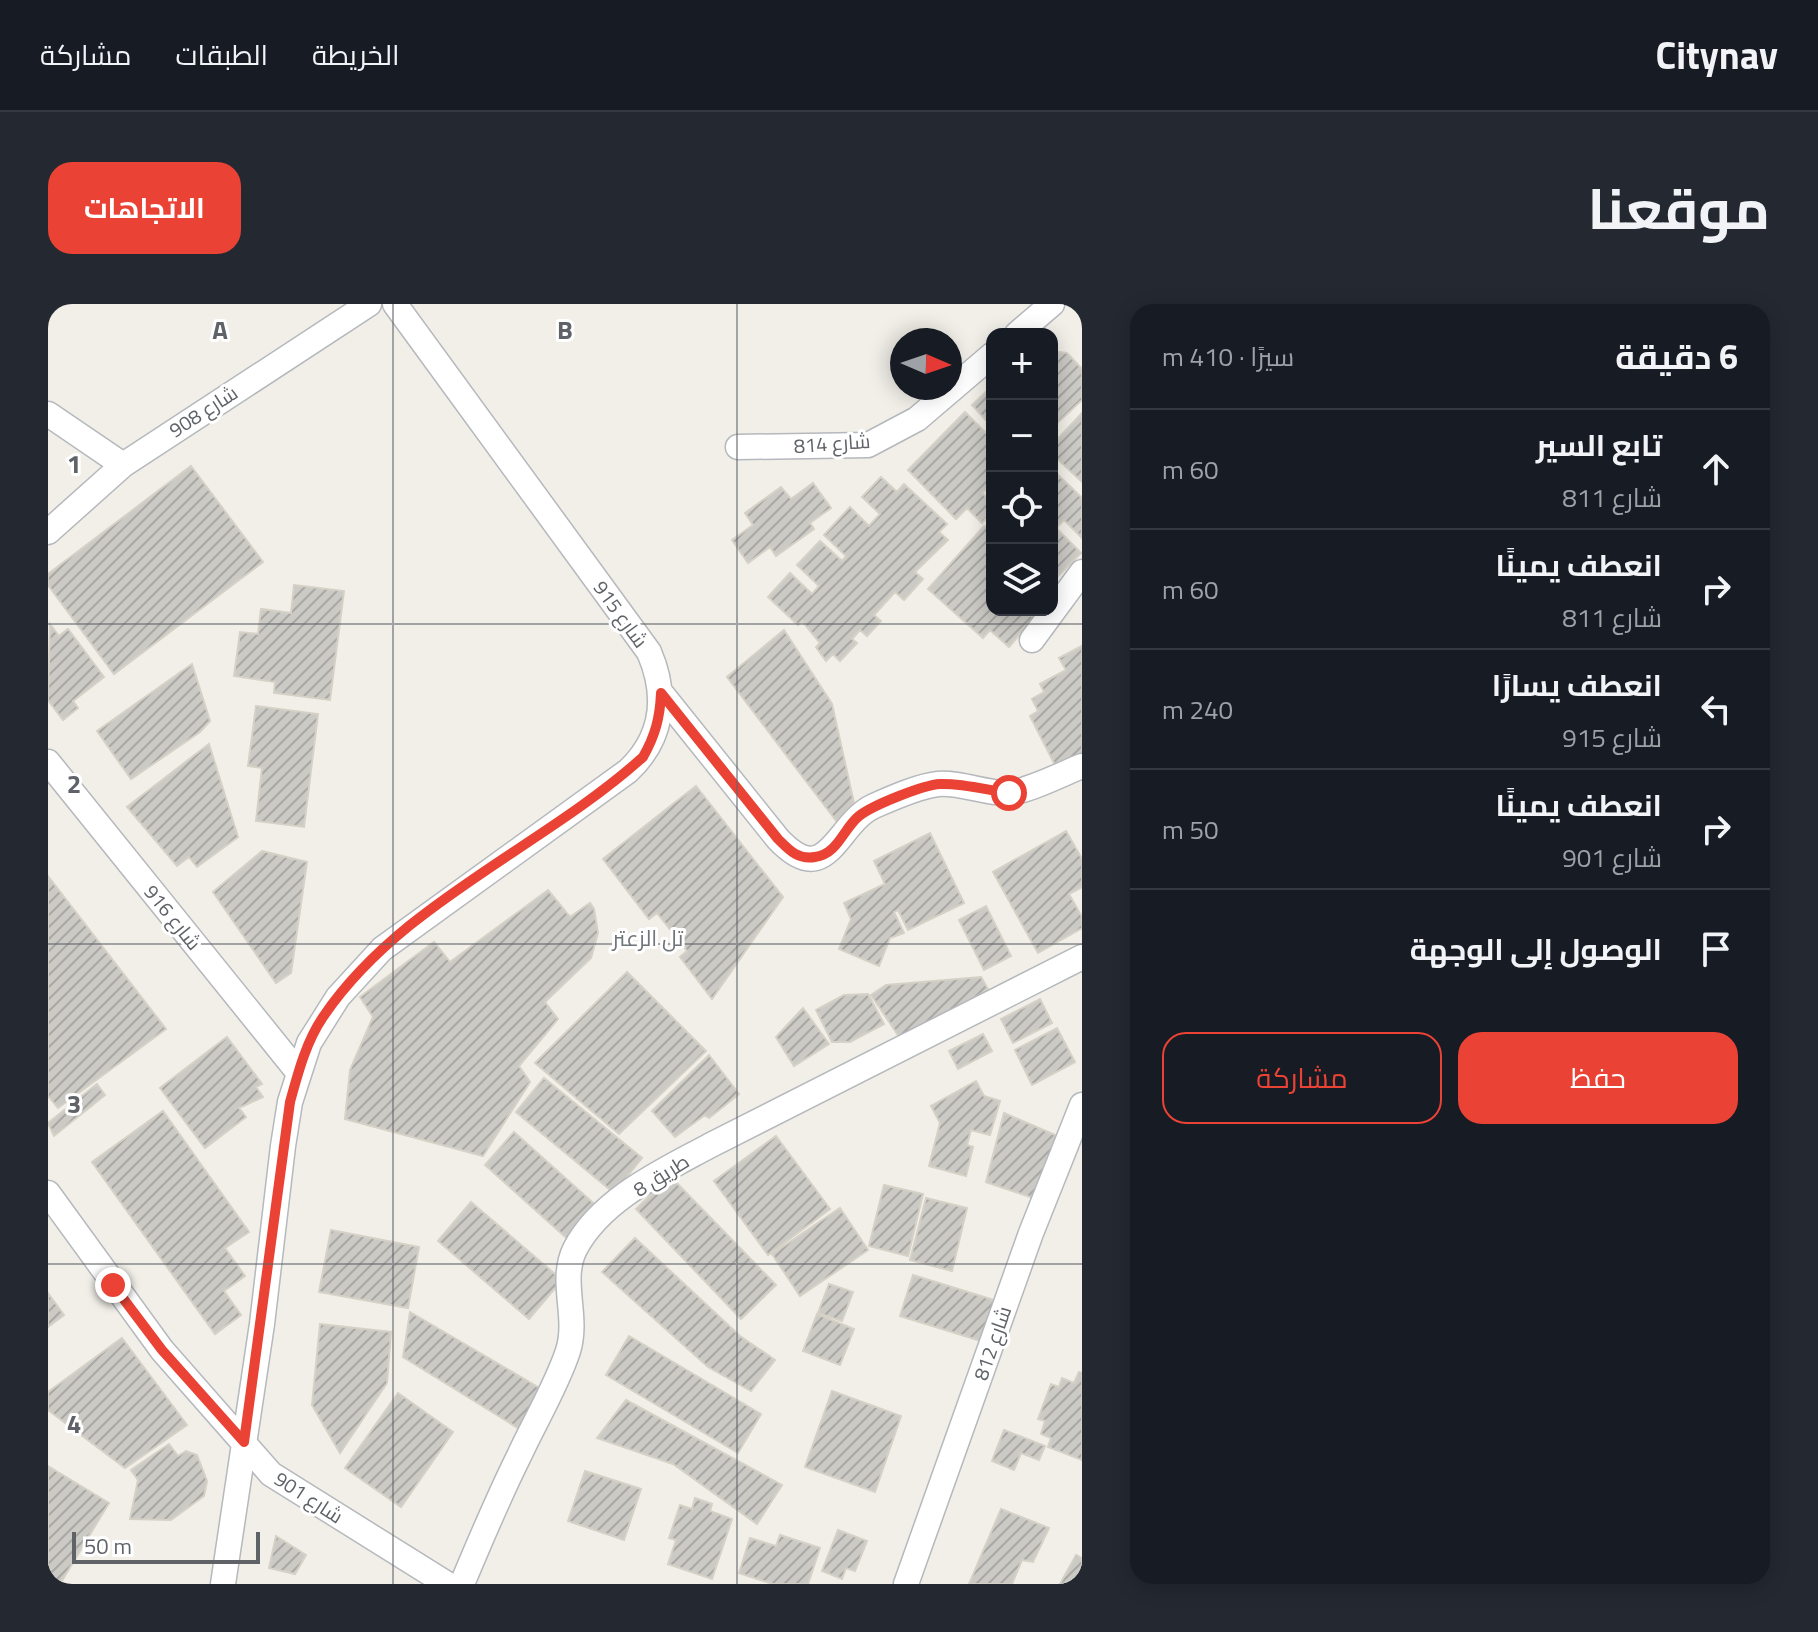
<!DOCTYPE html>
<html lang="ar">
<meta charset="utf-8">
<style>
body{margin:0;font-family:"Titillium Web",Cairo,sans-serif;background:#242831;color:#f1f3f6;direction:rtl}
.controls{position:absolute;right:24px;top:24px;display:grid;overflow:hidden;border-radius:16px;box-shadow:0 4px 20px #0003}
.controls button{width:72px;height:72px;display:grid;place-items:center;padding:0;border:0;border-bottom:2px solid #363941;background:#171b24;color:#f1f3f6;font:40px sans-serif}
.compass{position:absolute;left:842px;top:24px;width:72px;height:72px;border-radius:50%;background:#171b24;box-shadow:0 4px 20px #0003;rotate:92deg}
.scale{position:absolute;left:24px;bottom:20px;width:188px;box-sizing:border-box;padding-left:8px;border:4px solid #5f6368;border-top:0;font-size:22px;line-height:28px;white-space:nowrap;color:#5f6368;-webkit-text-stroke:6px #fff;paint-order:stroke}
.stop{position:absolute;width:24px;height:24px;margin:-18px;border:6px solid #ea4335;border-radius:50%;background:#fff}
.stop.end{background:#ea4335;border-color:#fff;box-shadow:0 2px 8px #0008}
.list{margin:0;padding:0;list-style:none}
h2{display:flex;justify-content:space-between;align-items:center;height:104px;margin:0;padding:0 32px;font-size:34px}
h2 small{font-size:26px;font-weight:400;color:#9ea1a6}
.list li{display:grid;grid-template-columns:52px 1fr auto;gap:24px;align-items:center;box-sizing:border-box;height:120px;padding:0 32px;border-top:2px solid #363941}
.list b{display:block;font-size:30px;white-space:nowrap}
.list p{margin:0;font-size:26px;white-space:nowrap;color:#9ea1a6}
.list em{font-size:26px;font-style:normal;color:#9ea1a6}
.actions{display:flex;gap:16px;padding:24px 32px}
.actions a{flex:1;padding:18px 0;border:2px solid #ea4335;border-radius:24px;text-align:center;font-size:28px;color:#ea4335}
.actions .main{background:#ea4335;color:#fff}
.icon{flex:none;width:44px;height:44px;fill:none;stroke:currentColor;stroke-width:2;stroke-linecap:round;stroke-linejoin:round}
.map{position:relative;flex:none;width:1034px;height:1280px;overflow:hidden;direction:ltr;border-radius:24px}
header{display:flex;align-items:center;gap:48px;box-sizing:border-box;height:112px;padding:0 40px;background:#171b24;border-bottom:2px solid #363941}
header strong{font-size:38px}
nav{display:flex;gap:44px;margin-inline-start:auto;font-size:28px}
.intro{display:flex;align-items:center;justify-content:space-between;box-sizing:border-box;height:192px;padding:0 48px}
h1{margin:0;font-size:56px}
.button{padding:20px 36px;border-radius:24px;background:#ea4335;color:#fff;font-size:28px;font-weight:700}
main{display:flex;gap:48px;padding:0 48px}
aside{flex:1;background:#171b24;border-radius:24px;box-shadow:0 4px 20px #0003}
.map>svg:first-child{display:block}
</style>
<header>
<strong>Citynav</strong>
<nav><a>الخريطة</a><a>الطبقات</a><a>مشاركة</a></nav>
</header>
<div class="intro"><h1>موقعنا</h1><a class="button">الاتجاهات</a></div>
<main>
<aside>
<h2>6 دقيقة<small>سيرًا · 410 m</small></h2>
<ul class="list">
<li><svg class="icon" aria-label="ahead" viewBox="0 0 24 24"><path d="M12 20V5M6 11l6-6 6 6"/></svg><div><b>تابع السير</b><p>شارع 811</p></div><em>60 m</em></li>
<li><svg class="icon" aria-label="right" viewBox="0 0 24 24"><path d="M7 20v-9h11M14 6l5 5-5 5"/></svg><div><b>انعطف يمينًا</b><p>شارع 811</p></div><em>60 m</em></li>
<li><svg class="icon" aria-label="left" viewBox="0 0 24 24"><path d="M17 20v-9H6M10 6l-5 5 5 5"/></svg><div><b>انعطف يسارًا</b><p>شارع 915</p></div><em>240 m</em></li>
<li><svg class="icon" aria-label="right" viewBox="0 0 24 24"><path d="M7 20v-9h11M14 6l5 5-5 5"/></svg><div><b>انعطف يمينًا</b><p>شارع 901</p></div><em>50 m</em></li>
<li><svg class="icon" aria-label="arrive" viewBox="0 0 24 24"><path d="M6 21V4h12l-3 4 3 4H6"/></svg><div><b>الوصول إلى الوجهة</b></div></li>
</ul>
<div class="actions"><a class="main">حفظ</a><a>مشاركة</a></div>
</aside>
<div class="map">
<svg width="1034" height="1280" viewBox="0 0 1034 1280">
<defs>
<pattern id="building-hatch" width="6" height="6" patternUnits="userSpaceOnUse" patternTransform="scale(2)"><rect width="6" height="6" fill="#cccac5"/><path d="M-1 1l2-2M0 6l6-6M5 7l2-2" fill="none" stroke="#a9a8a4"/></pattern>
</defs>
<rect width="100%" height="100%" fill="#f1efe8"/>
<path fill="url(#building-hatch)" stroke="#d6d1c6" stroke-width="2" d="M 1004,47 L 1019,49 L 1034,65 L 1034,96 L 1004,124 Z
M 944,82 L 944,123 L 924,101 Z
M 917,108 L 944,135 L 944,179 L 934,189 L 944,198 L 944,208 L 934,219 L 919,204 L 908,215 L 860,166 Z
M 1034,109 L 1034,178 L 1004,150 L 1004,141 Z
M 143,162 L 215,258 L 66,370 L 0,281 L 0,270 Z
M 1004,165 L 1034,194 L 1034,234 L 1016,216 L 1008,224 L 1033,249 L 1010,272 L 1004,266 Z
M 833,173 L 849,188 L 856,180 L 899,220 L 891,228 L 900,236 L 867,268 L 875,275 L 856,296 L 847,288 L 826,311 L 833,317 L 819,332 L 812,326 L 804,335 L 809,339 L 792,357 L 785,350 L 778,357 L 768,343 L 772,339 L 754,317 L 750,321 L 720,293 L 742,269 L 764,290 L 771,282 L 749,261 L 772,237 L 794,257 L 798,252 L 776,231 L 802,203 L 821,222 L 832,210 L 814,193 Z
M 765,179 L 783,204 L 762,219 L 766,225 L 728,252 L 722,243 L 700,259 L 684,236 L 705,221 L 697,209 L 733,183 L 743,195 Z
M 936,222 L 944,223 L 944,306 L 976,306 L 986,314 L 961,343 L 942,326 L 935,334 L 880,285 Z
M 246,281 L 296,287 L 282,396 L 226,389 L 227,378 L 186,372 L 192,328 L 210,330 L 213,305 L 243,309 Z
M 2,320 L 11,332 L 20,325 L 56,373 L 25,397 L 30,404 L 15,416 L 0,396 Z
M 736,326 L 784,400 L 806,499 L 789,518 L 679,373 Z
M 1034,342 L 1034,453 L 1009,465 L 982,412 L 990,407 L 984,395 L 996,388 L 992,380 L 1018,366 L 1011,354 Z
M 144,360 L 162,417 L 152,428 L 83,475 L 49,427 Z
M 208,402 L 270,410 L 256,523 L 208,517 L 214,464 L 200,462 Z
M 161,440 L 190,533 L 149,563 L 141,553 L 129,562 L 79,503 Z
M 648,482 L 735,593 L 664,695 L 632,653 L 639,647 L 609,609 L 601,615 L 555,555 Z
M 1018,527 L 1034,555 L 1034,583 L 1021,590 L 1034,613 L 1034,624 L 990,649 L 945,568 Z
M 882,529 L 916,599 L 860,626 L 850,606 L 846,608 L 856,629 L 842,634 L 831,662 L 791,645 L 803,615 L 796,599 L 837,580 L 826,557 Z
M 214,547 L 259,558 L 243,669 L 228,679 L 165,588 Z
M 0,572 L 118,725 L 10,804 L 0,792 Z
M 500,586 L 522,613 L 542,599 L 546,605 L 550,629 L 543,654 L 497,698 L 510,715 L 471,762 L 482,778 L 435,852 L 297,815 L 302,766 L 325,713 L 312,693 L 386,638 L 402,658 Z
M 938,602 L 963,652 L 936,666 L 911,616 Z
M 579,668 L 658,747 L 571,830 L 487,759 Z
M 933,673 L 940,685 L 856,740 L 823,691 L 838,681 Z
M 820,690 L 836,720 L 802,738 L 784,738 L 768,706 L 796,691 Z
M 992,695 L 1004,719 L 965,739 L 953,715 Z
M 755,704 L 781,740 L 746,762 L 728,733 Z
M 1009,724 L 1027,758 L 984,781 L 967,746 Z
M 935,730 L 944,747 L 910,765 L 901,747 Z
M 179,733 L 214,780 L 208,783 L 215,793 L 191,804 L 198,813 L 157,844 L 112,784 Z
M 661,751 L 691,790 L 661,814 L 657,811 L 627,833 L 604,807 Z
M 496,774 L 594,854 L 566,889 L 468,808 Z
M 928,777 L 936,792 L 952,797 L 942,831 L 923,826 L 919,841 L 925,843 L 918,872 L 881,862 L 892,819 L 883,802 Z
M 49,780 L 57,791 L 6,832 L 0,819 Z
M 115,807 L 201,928 L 177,944 L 197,972 L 176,987 L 193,1011 L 167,1030 L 44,858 Z
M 956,809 L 1012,833 L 991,896 L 938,878 Z
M 466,828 L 552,905 L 523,938 L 437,861 Z
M 728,832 L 782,905 L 720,951 L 666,877 Z
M 622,872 L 728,981 L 693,1015 L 588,905 Z
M 836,881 L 875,890 L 860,952 L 821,942 Z
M 878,894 L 919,904 L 904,967 L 862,956 Z
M 423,898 L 514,976 L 481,1015 L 390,937 Z
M 792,904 L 820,946 L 752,992 L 724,950 Z
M 283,926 L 371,943 L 360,1004 L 271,988 Z
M 587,934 L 692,1032 L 727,1056 L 703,1087 L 660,1063 L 554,968 Z
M 865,971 L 949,997 L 936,1038 L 852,1012 Z
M 781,980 L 805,988 L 794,1017 L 770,1009 Z
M 0,989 L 16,1011 L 0,1023 Z
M 362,1008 L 495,1086 L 473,1126 L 355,1053 Z
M 769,1010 L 806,1025 L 792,1061 L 755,1047 Z
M 272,1020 L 343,1028 L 339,1079 L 292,1149 L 264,1101 Z
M 581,1032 L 713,1110 L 690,1149 L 558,1071 Z
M 74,1034 L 139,1121 L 77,1164 L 0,1106 L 0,1088 Z
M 1031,1068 L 1034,1069 L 1034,1156 L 1000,1143 L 1003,1134 L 993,1130 L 997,1117 L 990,1115 L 1003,1080 L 1011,1083 L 1014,1074 L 1026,1079 Z
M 784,1087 L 853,1112 L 827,1188 L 757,1163 Z
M 350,1089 L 405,1128 L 353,1203 L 297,1164 Z
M 578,1096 L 734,1181 L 709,1220 L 625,1160 L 549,1134 Z
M 956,1126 L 997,1142 L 991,1156 L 973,1149 L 966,1166 L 944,1157 Z
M 121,1140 L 130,1152 L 138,1147 L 149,1151 L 159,1177 L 156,1192 L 123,1216 L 82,1215 L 90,1176 L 83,1166 Z
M 0,1162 L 61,1199 L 12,1280 L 0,1280 Z
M 537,1167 L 593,1185 L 576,1236 L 520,1217 Z
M 647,1194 L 664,1200 L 662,1207 L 684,1215 L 664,1275 L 620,1260 L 628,1236 L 621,1234 L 632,1201 L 644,1205 Z
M 953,1205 L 1001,1224 L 985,1258 L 974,1256 L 964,1280 L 921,1280 Z
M 790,1226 L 819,1237 L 807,1267 L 798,1264 L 794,1275 L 774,1267 Z
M 732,1231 L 772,1244 L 760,1280 L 725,1280 L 691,1269 L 702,1234 L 728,1242 Z
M 228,1232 L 258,1251 L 247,1270 L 221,1264 Z
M 1028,1251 L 1034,1254 L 1034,1280 L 1012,1280 Z"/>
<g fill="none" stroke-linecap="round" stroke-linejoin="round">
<defs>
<path id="minor" d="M 969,30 L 1004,0
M 0,110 L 75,161
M 690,143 L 820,141 L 869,115 L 944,51
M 0,228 L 75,161 L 321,0
M 984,336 L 1034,268
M 613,389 L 730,535 C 780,588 788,519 826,502 C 844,494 871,482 890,480 C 912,478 936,489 958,489 C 977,489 1014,470 1034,462
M 0,458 L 250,768
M 0,889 L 114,1046 L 223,1170 L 399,1280
M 175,1280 L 214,1020 L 235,842 L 242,798 L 261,739 L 290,693 L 334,645 L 580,467 C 615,434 620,392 601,348 L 347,0
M 414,1280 C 432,1237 450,1194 471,1152 C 487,1117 508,1083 520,1047 C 531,1012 511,977 527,945 C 553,895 615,867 661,842 L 1034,653
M 858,1280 L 983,929 L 1034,801"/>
</defs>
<use href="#minor" stroke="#b5b8bc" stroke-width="27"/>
<use href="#minor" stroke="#fff" stroke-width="24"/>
</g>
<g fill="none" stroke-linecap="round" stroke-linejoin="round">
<path stroke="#ea4335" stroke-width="10" d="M 65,981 L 114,1046 L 196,1138 L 242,798 C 250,769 258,738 275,713 C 353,598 494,544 595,453 C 607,432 612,414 613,389 L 730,535 C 741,546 750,556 767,553 C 790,550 795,525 811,512 C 825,501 875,481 892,480 C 914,479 939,486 961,489"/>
</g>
<path fill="none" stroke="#5f6368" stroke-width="2" stroke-opacity="0.55" d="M 345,0 L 345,1280M 689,0 L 689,1280M 0,320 L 1034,320M 0,640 L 1034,640M 0,960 L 1034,960"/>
<g text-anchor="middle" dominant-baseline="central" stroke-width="6" stroke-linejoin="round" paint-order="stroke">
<g font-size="20" fill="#5f6368" stroke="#fff">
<text transform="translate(155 107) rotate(-33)">شارع 908</text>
<text transform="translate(784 139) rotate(-4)">شارع 814</text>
<text transform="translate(573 310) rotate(54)">شارع 915</text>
<text transform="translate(125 613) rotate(51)">شارع 916</text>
<text transform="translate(613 871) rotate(-32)">طريق 8</text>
<text transform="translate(944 1039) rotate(-71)">شارع 812</text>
<text transform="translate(261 1193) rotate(33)">شارع 901</text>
</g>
<g font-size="22" fill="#70757a" stroke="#fff">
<text x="600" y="634">تل الزعتر</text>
</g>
</g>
<g font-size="26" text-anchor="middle" font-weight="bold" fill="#5f6368" stroke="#fff" stroke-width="6" stroke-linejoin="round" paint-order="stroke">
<text x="172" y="35">A</text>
<text x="517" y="35">B</text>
<text x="26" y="169">1</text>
<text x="26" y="489">2</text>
<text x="26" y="809">3</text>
<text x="26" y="1129">4</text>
</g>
</svg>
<div class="controls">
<button>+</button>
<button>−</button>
<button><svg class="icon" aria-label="locate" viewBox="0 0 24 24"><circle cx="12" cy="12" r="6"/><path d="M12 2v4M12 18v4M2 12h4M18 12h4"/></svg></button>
<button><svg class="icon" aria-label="layers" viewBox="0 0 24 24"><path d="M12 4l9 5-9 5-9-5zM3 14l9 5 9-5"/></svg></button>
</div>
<svg class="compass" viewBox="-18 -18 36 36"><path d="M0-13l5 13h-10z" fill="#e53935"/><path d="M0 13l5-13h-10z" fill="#9ea1a6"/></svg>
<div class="scale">50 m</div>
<div class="stop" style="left:961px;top:489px"></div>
<div class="stop end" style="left:65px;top:981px"></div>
</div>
</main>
